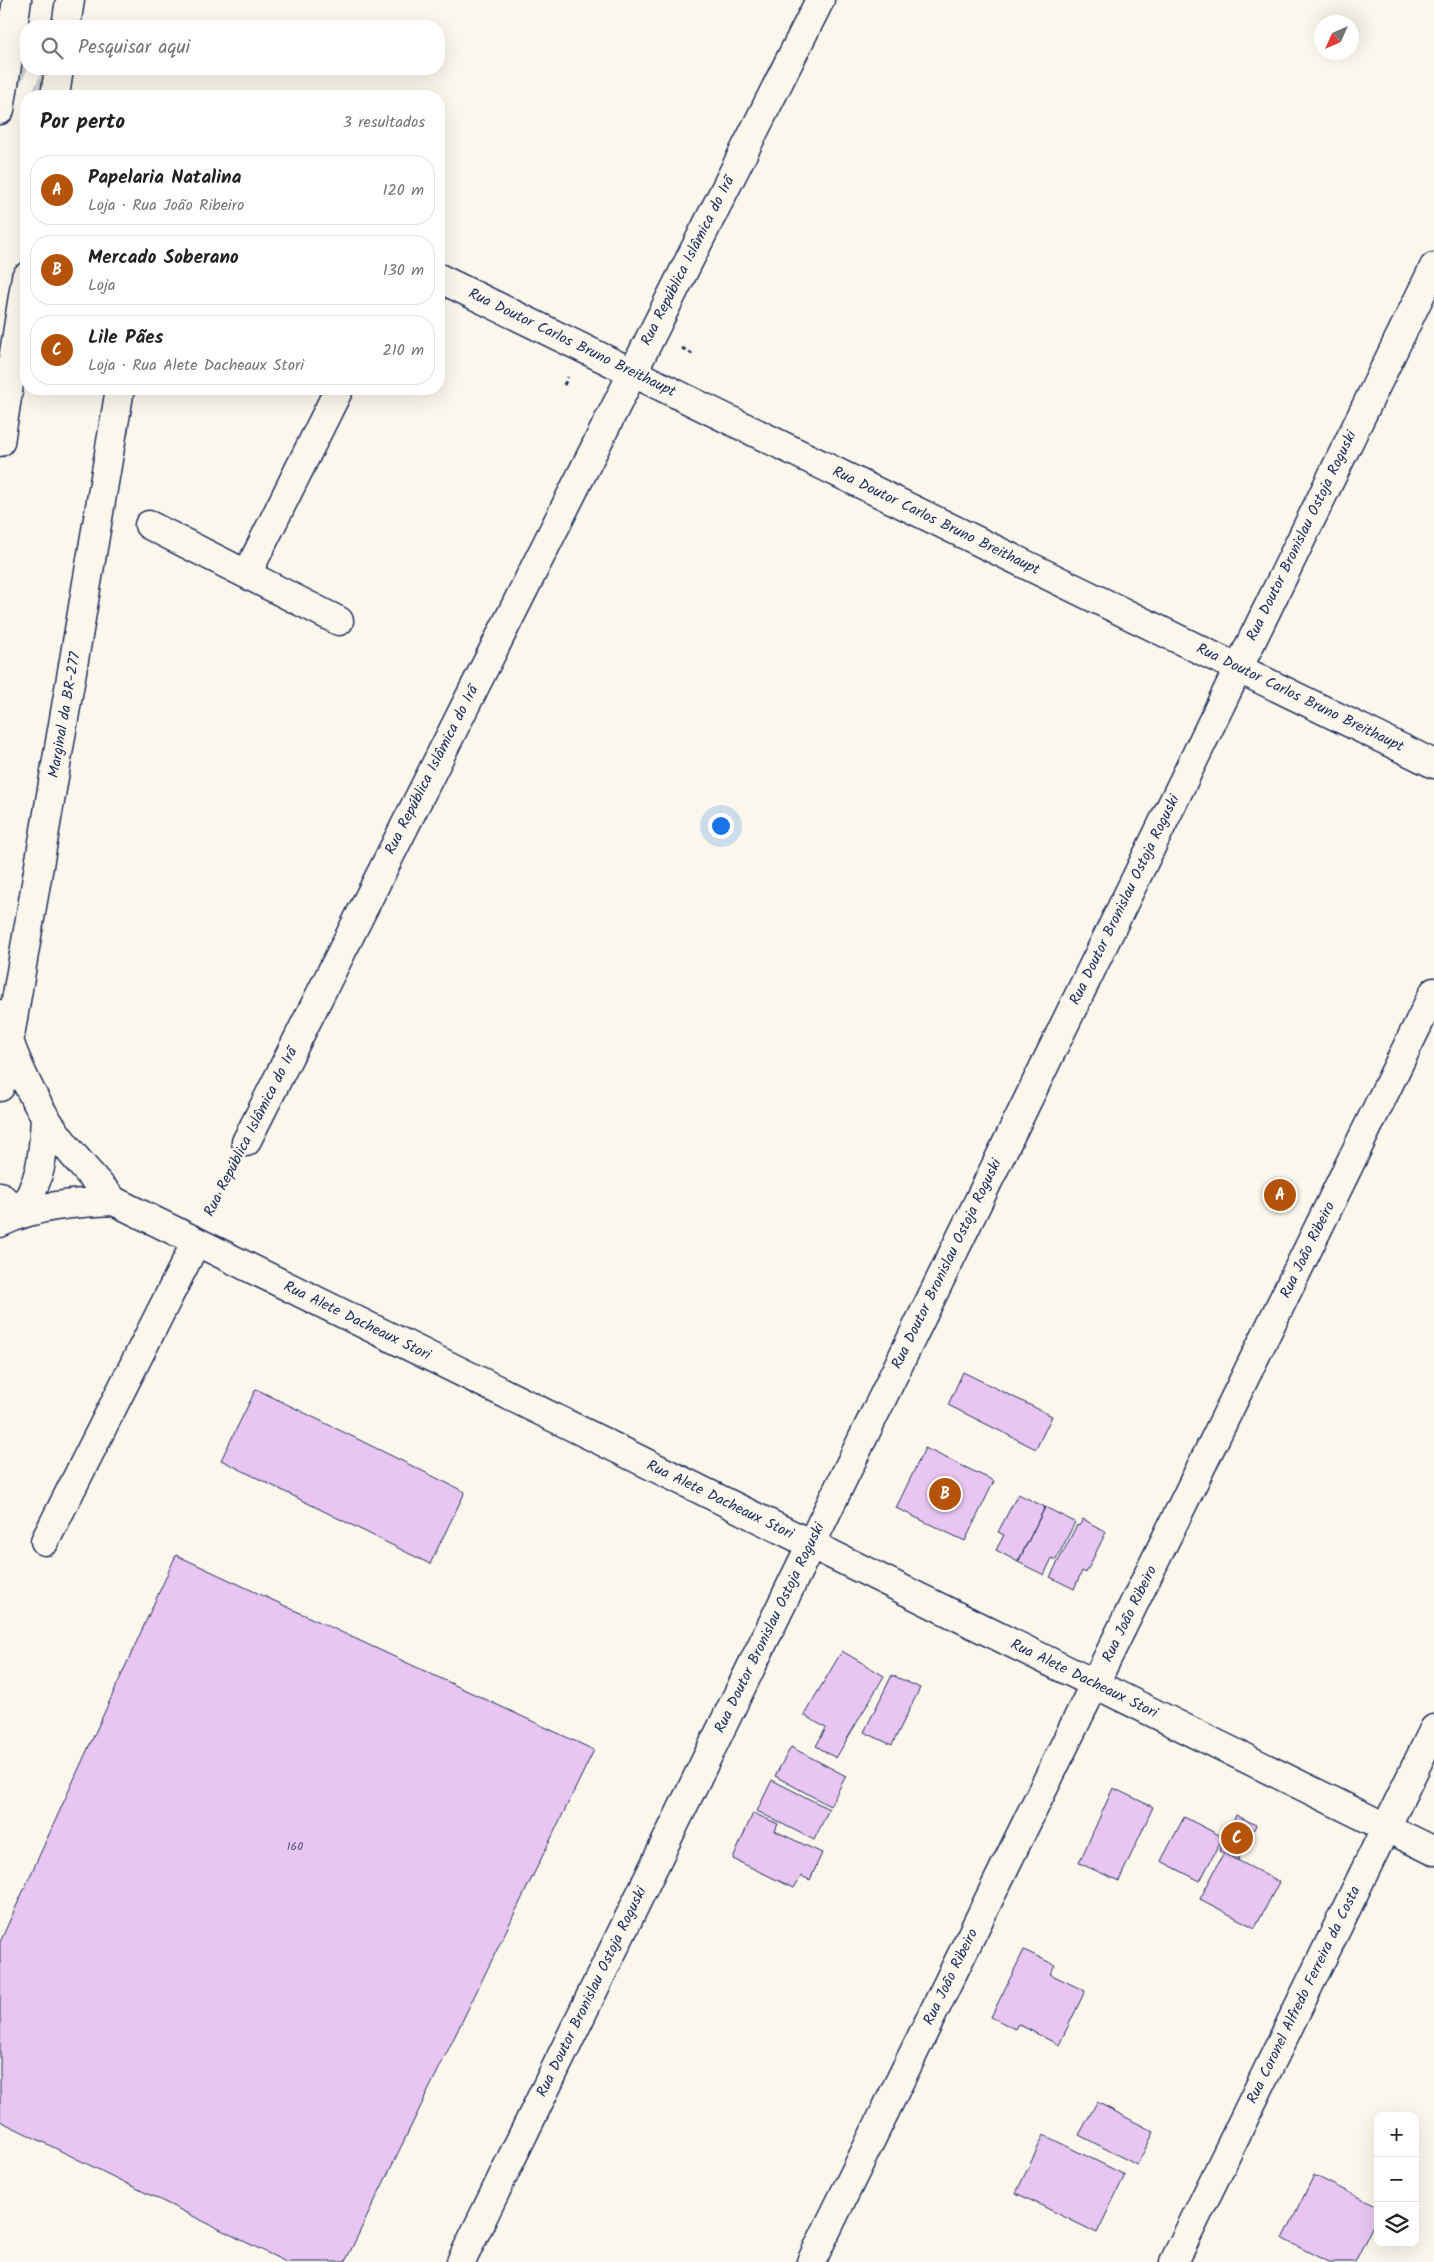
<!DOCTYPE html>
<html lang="pt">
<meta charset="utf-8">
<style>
body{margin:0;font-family:Kalam,sans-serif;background:#f2f2f2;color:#222}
.controls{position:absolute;right:15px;bottom:15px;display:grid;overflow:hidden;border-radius:10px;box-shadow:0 5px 20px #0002}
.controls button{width:45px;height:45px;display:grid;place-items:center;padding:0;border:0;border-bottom:1px solid #e0e0e0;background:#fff;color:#222;font:25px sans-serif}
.compass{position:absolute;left:1314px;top:15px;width:45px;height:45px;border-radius:50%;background:#fff;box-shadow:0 5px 20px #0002;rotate:225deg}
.you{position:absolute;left:720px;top:825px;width:18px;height:18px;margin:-12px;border:4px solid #fff;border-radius:50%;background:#1a73e8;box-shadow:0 0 0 8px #1a73e833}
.badge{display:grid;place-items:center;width:32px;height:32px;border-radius:50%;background:#b45309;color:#fff;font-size:16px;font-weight:700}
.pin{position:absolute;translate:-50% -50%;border:2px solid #fff;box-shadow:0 1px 5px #0006}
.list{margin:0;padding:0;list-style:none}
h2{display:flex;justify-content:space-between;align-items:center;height:65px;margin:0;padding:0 20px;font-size:21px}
h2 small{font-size:16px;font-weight:400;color:#767676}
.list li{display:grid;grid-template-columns:32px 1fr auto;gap:15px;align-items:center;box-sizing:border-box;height:70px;margin:0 10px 10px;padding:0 10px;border:1px solid #e0e0e0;border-radius:20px}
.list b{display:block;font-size:19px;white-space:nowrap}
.list p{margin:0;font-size:16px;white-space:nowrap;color:#767676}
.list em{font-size:16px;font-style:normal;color:#767676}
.icon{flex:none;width:28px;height:28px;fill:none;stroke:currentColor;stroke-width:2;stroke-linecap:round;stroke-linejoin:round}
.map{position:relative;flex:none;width:1434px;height:2262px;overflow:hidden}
.search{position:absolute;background:#fff;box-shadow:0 5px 20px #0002;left:20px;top:20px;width:425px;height:55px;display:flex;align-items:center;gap:12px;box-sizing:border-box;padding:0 18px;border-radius:20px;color:#767676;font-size:19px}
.panel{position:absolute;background:#fff;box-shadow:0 5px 20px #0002;left:20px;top:90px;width:425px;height:305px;border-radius:20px}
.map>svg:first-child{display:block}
</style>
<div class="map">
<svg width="1434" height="2262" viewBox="0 0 1434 2262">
<rect width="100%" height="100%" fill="#fbf7ec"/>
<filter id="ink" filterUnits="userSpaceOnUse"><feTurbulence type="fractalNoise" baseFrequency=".02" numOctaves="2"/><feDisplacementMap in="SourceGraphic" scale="10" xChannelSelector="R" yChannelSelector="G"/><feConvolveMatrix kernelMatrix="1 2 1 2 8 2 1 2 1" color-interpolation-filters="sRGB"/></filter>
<g filter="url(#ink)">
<path fill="#e9c6f2" stroke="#1b2f5e" d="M 963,1372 L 1052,1416 L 1036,1449 L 948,1405 Z
M 256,1389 L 465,1492 L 430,1564 L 221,1460 Z
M 925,1448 L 994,1481 L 965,1541 L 896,1508 Z
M 1018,1494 L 1045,1507 L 1018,1562 L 996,1550 L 1004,1535 L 998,1532 Z
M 1045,1507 L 1075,1522 L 1056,1560 L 1052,1558 L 1044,1575 L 1018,1562 Z
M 1083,1519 L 1106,1532 L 1086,1573 L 1082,1571 L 1074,1589 L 1050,1577 L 1077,1525 L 1079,1526 Z
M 176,1555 L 594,1750 L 345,2262 L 286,2262 L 0,2121 L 0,1942 Z
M 842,1651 L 884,1676 L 836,1758 L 816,1746 L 826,1728 L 804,1715 Z
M 892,1675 L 920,1688 L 892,1745 L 864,1732 Z
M 791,1747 L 846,1776 L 830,1806 L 775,1776 Z
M 772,1780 L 829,1809 L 814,1840 L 757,1811 Z
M 1113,1788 L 1153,1807 L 1119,1881 L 1079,1863 Z
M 753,1813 L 778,1824 L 775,1831 L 822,1853 L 810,1880 L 801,1876 L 794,1888 L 733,1859 Z
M 1236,1815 L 1256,1825 L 1238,1860 L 1219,1851 Z
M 1184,1817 L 1223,1837 L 1200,1881 L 1161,1861 Z
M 1224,1853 L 1279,1882 L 1255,1928 L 1200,1899 Z
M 1024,1950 L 1055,1965 L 1050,1974 L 1085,1991 L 1059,2045 L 1018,2024 L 1015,2029 L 991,2017 Z
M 1097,2102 L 1154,2132 L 1137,2165 L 1079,2135 Z
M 1044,2135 L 1125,2175 L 1097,2233 L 1016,2193 Z
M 1314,2175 L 1378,2207 L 1378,2215 L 1355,2262 L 1328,2262 L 1283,2239 Z"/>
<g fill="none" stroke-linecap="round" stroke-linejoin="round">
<path stroke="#cecfd0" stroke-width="28" stroke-dasharray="28 14" stroke-linecap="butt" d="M 0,62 L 67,96"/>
<defs>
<path id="minor" d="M 149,525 L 339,621
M 247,574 L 339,389
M 9,1042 L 120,389
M 246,1142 L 820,0
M 114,1201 L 1434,1851
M 45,1541 L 196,1242
M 461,2262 L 1434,267
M 811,2262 L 1434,992
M 1174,2262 L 1434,1729"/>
<path id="major" d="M 439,278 L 1434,764"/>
<path id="highway" d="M 66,26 L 70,0
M 55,96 L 59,69
M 0,110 L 17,0
M 0,442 L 26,277
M 0,1014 C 11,1050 25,1084 44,1115 C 64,1147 90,1174 114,1201
M 0,1087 L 9,1042
M 0,1196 L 19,1214
M 19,1214 C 42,1181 43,1156 45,1117
M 0,1223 C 36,1205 75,1203 114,1201"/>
</defs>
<use href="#minor" stroke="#1b2f5e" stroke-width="31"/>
<use href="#major" stroke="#1b2f5e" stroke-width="31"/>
<use href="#highway" stroke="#1b2f5e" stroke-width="31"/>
<path stroke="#1b2f5e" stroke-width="3" stroke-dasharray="4 4" stroke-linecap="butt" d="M 682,348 L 694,355
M 564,385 L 568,377
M 210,1213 L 232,1169"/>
<use href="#minor" stroke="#fbf7ec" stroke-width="28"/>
<use href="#major" stroke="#fbf7ec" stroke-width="28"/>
<use href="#highway" stroke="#fbf7ec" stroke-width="28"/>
</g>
</g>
<g text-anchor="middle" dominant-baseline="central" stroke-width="4.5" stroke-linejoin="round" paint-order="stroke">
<g font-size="12" fill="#4e5583">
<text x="295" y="1846">160</text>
</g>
<g font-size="15" fill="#1b2f5e" stroke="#fbf7ec">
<text transform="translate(688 261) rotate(-63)">Rua República Islâmica do Irã</text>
<text transform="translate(572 343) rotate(26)">Rua Doutor Carlos Bruno Breithaupt</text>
<text transform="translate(936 521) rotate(26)">Rua Doutor Carlos Bruno Breithaupt</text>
<text transform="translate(1302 536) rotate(-64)">Rua Doutor Bronislau Ostoja Roguski</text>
<text transform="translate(1300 698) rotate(26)">Rua Doutor Carlos Bruno Breithaupt</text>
<text transform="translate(65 715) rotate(-80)">Marginal da BR-277</text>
<text transform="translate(432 770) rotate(-63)">Rua República Islâmica do Irã</text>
<text transform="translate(1125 900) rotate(-64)">Rua Doutor Bronislau Ostoja Roguski</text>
<text transform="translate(251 1132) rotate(-63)">Rua República Islâmica do Irã</text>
<text transform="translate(1308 1250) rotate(-64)">Rua João Ribeiro</text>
<text transform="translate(947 1264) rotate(-64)">Rua Doutor Bronislau Ostoja Roguski</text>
<text transform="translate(357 1321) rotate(26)">Rua Alete Dacheaux Stori</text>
<text transform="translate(720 1500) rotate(26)">Rua Alete Dacheaux Stori</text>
<text transform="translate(1130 1614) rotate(-64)">Rua João Ribeiro</text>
<text transform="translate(770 1628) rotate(-64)">Rua Doutor Bronislau Ostoja Roguski</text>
<text transform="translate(1084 1679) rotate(26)">Rua Alete Dacheaux Stori</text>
<text transform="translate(951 1977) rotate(-64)">Rua João Ribeiro</text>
<text transform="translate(592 1992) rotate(-64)">Rua Doutor Bronislau Ostoja Roguski</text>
<text transform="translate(1304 1995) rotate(-64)">Rua Coronel Alfredo Ferreira da Costa</text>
</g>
</g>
</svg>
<div class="controls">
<button>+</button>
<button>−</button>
<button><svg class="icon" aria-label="layers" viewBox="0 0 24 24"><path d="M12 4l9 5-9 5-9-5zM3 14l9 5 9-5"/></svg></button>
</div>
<svg class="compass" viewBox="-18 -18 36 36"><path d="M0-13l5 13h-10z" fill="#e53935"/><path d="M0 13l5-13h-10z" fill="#767676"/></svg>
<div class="you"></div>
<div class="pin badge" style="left:1280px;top:1195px">A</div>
<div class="pin badge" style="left:945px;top:1494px">B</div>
<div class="pin badge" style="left:1237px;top:1838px">C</div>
<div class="search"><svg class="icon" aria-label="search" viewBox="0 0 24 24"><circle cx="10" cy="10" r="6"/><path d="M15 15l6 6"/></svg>Pesquisar aqui</div>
<section class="panel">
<h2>Por perto<small>3 resultados</small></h2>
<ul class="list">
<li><span class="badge">A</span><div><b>Papelaria Natalina</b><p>Loja · Rua João Ribeiro</p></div><em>120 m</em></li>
<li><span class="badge">B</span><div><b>Mercado Soberano</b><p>Loja</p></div><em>130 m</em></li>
<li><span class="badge">C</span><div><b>Lile Pães</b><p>Loja · Rua Alete Dacheaux Stori</p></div><em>210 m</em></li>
</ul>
</section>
</div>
